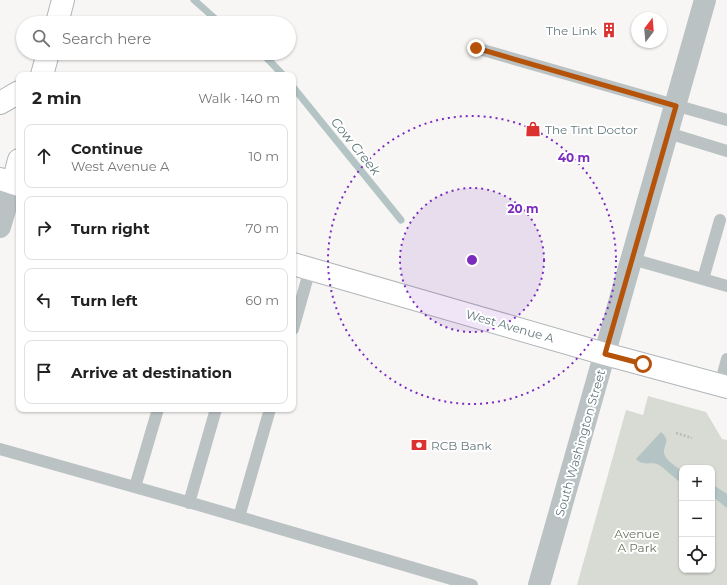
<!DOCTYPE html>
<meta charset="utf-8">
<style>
body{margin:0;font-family:Montserrat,sans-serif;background:#f6f6f6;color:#222}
.controls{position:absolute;right:12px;bottom:12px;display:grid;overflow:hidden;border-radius:8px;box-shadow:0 1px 3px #0004}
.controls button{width:36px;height:36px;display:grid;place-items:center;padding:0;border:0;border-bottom:1px solid #e0e0e0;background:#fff;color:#222;font:20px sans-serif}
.compass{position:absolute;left:631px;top:12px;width:36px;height:36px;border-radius:50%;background:#fff;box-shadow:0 1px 3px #0004;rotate:16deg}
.stop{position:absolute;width:12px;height:12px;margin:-9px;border:3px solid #b45309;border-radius:50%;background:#fff}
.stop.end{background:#b45309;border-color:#fff;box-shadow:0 1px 4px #0008}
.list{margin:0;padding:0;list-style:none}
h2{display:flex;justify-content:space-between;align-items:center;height:52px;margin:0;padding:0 16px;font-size:17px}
h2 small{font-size:13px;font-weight:400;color:#767676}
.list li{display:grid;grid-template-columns:26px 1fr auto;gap:12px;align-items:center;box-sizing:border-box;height:64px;margin:0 8px 8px;padding:0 8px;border:1px solid #e0e0e0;border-radius:8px}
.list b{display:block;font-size:15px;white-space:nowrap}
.list p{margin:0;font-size:13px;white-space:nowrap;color:#767676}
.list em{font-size:13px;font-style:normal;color:#767676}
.icon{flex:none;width:22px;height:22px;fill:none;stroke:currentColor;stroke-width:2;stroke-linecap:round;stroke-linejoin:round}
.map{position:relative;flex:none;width:727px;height:585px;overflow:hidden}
.search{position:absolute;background:#fff;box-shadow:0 1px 3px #0004;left:16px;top:16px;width:280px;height:44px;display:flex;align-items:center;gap:10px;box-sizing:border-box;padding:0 14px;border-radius:22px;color:#767676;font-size:15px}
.panel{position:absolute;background:#fff;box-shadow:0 1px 3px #0004;left:16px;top:72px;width:280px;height:340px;border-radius:8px}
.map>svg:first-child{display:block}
</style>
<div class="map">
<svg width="727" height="585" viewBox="0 0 727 585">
<rect width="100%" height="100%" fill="#f7f6f4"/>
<path fill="#d8dbd3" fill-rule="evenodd" d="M 648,396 L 706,412 L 722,439 L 727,440 L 727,585 L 577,585 L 626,410 L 643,415 ZM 682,468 L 712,468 L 712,570 L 682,570 Z"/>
<path fill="#b4c4c5" d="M 661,432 C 671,441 664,443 664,453 C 665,460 677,467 682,471 L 682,483 C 674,479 663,466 657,464 C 649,462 642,466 636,459 Z
M 712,484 L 727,494 L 727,508 L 712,496 Z"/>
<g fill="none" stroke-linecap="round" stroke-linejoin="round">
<path stroke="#b4c4c5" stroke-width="7" d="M 194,0 L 220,23
M 262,53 L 283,75
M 293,87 L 401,220"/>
<defs>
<path id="secondary" d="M 57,23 L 63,0
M 42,75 L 48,53
M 13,183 L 19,160"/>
<path id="primary" d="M 0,103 L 19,92
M 0,179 L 19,185
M 293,264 L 605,354 L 727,387"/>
</defs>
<use href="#secondary" stroke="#aeb6b8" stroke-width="24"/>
<use href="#primary" stroke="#afb6b8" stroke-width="24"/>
<path stroke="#b6bbbc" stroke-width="2.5" stroke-dasharray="2 2" stroke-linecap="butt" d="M 676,433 L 692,438"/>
<path stroke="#bbc2c3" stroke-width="12" d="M 476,48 L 727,120
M 668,133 L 727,151
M 632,259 L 727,286
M 703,279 L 720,220
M 293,329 L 310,269
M 720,385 L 727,359
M 0,449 L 202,506 L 472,585
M 135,487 L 158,409
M 189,503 L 216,409
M 239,517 L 270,409"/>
<path stroke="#bbc2c3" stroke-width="22" d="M 0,227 L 13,183
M 539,585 L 705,0"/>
<use href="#secondary" stroke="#fff" stroke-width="22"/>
<use href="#primary" stroke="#fff" stroke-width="22"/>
</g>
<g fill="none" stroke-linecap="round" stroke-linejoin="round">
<path stroke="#b45309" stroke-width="5" d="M 476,48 L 676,106 L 605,354 L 643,364"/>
</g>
<circle cx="472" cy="260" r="72" fill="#7b2cbf" fill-opacity=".12"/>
<g fill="none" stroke="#7b2cbf" stroke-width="2" stroke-dasharray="2 4">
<circle cx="472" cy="260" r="72"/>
<circle cx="472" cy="260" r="144"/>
</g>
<defs>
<symbol id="building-bare" viewBox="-9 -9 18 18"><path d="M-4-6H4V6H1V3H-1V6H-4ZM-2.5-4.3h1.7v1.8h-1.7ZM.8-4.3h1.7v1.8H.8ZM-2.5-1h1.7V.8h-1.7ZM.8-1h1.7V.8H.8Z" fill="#db3230" stroke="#fff" stroke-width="2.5" paint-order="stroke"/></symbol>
<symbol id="shop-bare" viewBox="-9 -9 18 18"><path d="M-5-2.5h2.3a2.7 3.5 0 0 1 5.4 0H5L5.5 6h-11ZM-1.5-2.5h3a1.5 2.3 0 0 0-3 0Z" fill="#db3230" stroke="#fff" stroke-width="2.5" paint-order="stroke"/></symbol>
<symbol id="bank-bare" viewBox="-9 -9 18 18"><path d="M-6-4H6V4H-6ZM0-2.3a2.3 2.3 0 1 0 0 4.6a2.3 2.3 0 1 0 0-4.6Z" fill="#db3230" stroke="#fff" stroke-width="2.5" paint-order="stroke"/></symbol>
</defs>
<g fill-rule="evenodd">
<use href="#building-bare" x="598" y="19" width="22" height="22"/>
<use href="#shop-bare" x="522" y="118" width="22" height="22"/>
<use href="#bank-bare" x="408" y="434" width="22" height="22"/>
</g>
<g text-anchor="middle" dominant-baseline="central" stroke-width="4" stroke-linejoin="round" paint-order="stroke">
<g font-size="12" fill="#63787d" stroke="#fff" text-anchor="start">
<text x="597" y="30" text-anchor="end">The Link</text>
<text x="545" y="129">The Tint Doctor</text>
<text x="431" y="445">RCB Bank</text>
</g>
<g font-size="12" fill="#63787d" stroke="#fff">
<text transform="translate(510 326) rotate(16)">West Avenue A</text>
<text transform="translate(580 443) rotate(-74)">South Washington Street</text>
</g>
<g font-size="12" fill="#6a7662" stroke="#fff">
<text x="637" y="533">Avenue<tspan x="637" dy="14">A Park</tspan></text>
</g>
<g font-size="13" font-style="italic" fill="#5e7778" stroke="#fff">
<text transform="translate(356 146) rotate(51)">Cow Creek</text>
</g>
</g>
<circle cx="472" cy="260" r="6" fill="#7b2cbf" stroke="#fff" stroke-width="2"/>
<g font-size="12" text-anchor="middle" font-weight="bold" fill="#7b2cbf" stroke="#fff" stroke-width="4" stroke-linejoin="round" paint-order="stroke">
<text x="574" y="162">40 m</text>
<text x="523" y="213">20 m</text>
</g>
</svg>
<div class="controls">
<button>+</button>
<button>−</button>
<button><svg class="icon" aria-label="locate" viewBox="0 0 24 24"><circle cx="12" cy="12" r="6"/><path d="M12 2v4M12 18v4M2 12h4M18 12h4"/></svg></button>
</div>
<svg class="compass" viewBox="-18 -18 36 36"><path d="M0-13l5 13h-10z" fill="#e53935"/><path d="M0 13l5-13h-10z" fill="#767676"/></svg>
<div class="stop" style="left:643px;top:364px"></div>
<div class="stop end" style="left:476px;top:48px"></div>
<div class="search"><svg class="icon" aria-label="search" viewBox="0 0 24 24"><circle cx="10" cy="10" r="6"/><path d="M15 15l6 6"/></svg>Search here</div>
<section class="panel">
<h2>2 min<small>Walk · 140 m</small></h2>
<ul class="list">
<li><svg class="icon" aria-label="ahead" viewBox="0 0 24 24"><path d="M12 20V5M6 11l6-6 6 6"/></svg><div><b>Continue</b><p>West Avenue A</p></div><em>10 m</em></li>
<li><svg class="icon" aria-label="right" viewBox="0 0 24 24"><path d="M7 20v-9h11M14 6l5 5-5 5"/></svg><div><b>Turn right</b></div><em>70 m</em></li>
<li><svg class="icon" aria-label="left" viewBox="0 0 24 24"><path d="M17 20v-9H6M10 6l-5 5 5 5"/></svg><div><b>Turn left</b></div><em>60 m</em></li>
<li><svg class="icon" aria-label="arrive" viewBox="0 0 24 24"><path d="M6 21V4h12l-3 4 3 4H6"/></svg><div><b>Arrive at destination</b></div></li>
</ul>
</section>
</div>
